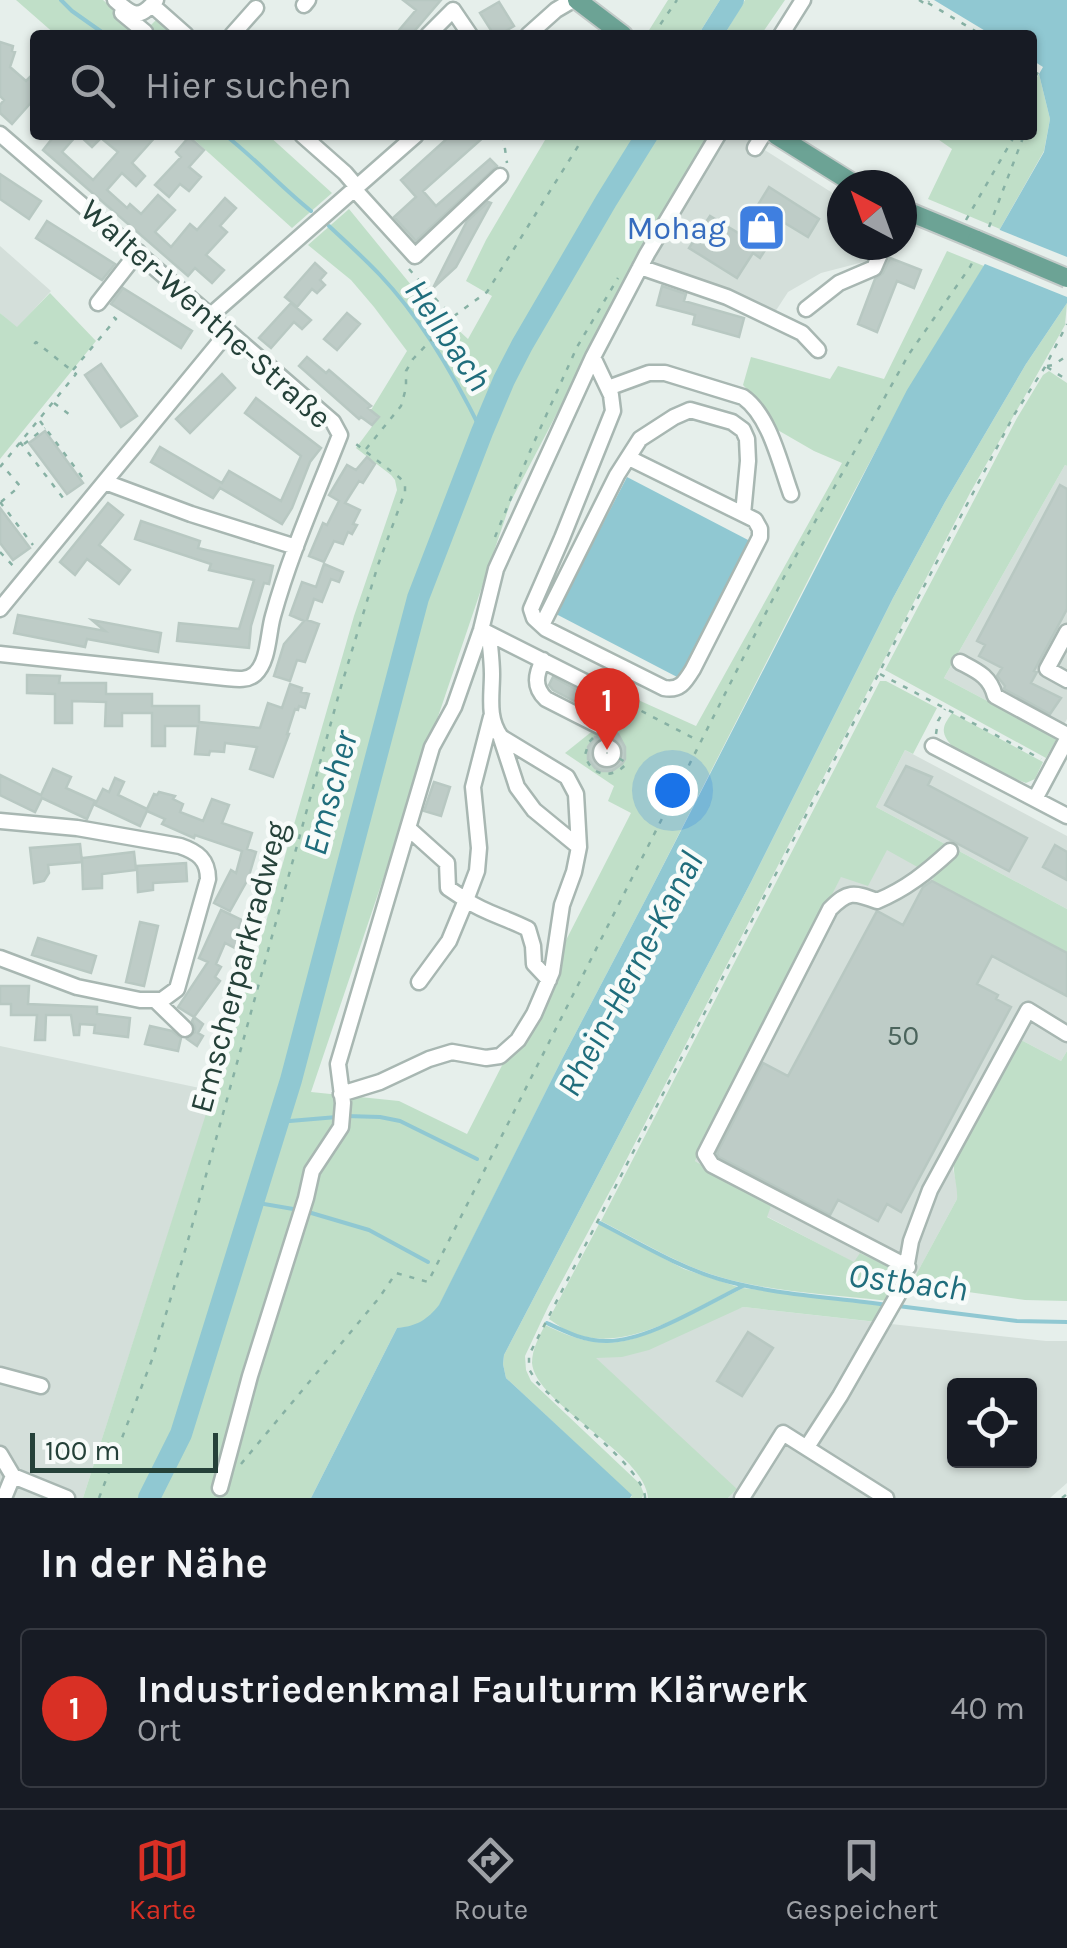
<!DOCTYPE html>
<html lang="de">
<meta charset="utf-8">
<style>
body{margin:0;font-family:Karla,sans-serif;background:#242831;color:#f1f3f6}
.controls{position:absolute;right:30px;bottom:30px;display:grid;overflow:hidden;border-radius:10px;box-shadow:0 2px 8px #0004}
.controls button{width:90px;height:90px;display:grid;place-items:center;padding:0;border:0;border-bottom:2px solid #363941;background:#171b24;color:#f1f3f6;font:50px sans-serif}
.compass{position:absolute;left:827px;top:170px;width:90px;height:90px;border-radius:50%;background:#171b24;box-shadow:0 2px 8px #0004;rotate:319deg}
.scale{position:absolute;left:30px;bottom:25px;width:188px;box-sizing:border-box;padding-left:10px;border:5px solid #254139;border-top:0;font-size:28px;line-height:35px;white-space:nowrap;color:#254139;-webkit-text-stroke:8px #f7fbf9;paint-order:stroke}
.you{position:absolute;left:672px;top:790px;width:35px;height:35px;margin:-25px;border:8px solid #fff;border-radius:50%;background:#1a73e8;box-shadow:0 0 0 15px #1a73e833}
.badge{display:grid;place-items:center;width:65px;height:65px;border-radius:50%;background:#d93025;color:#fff;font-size:32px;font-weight:700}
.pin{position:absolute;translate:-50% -82px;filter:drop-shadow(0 2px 5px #0008)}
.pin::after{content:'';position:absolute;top:52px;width:35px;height:30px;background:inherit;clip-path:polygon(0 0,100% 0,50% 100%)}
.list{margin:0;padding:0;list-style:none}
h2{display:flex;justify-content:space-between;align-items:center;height:130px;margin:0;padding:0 40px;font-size:42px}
h2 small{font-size:32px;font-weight:400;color:#9ea1a6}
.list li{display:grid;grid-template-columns:65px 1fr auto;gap:30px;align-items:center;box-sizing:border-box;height:160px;margin:0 20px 20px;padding:0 20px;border:2px solid #363941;border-radius:10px}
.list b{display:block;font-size:38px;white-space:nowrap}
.list p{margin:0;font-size:32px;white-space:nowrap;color:#9ea1a6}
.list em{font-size:32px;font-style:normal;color:#9ea1a6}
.icon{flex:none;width:55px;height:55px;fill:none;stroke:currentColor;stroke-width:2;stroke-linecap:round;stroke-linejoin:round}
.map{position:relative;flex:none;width:1067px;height:1498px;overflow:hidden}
.search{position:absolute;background:#171b24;box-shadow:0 2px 8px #0004;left:30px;right:30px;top:30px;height:110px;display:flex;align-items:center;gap:25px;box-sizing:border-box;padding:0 35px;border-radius:10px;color:#9ea1a6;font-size:38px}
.sheet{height:310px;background:#171b24}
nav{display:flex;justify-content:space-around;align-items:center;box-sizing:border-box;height:140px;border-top:2px solid #363941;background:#171b24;font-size:28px;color:#9ea1a6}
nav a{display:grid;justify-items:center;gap:5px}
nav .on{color:#d93025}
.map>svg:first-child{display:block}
</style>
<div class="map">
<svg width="1067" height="1498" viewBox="0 0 1067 1498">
<rect width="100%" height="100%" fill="#e6efeb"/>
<path fill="#d4dfda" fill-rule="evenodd" d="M 722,135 L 741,135 L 842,199 L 842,245 L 880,245 L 875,259 L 821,273 L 788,292 L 775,312 L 719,285 L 656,265 L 650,257 Z
M 0,246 L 51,291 L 17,328 L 0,313 Z
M 1065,465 L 1067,466 L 1067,719 L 1057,738 L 944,678 Z
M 905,750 L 1067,836 L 1067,909 L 959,851 L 1067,953 L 1067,1051 L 1061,1061 L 1023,1041 L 955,1157 L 953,1169 L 958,1190 L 957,1199 L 910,1286 L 897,1285 L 899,1272 L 861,1253 L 855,1263 L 766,1216 L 771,1206 L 695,1161 L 841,876 L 887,849 L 947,845 L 876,807 Z
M 0,1046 L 214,1091 L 83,1498 L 0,1498 Z
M 743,1307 L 876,1322 L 879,1318 L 892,1320 L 891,1324 L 1046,1341 L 1067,1341 L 1067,1483 L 1050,1498 L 728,1498 L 736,1490 L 595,1358 ZM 954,1386 L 1030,1386 L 1030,1460 L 954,1460 Z"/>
<path fill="#c0dfc8" d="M 16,0 L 103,0 L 142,34 L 159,17 L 179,35 L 56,35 Z
M 668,0 L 720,0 L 698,35 L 646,35 Z
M 745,0 L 785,0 L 761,35 L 724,35 Z
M 1039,74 L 1050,119 L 1044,151 L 1000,229 L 928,199 L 952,149 L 932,135 L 1032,135 L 1032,85 Z
M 189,135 L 268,135 L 332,193 L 292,228 Z
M 548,135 L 712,135 L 634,266 L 511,501 L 311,1092 L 399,1101 L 467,1134 L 631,813 L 608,801 L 614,786 L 565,753 L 595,729 L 616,690 L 696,726 L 842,463 L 814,451 L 769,425 L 761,405 L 743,385 L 751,357 L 830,379 L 838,366 L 884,379 L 947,251 L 984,266 L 908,390 L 830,537 L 650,891 L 562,1059 L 439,1306 C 427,1321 417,1327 397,1328 L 311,1498 L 83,1498 L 253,967 L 354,616 L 397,490 L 395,480 L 391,475 L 356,448 L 379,417 L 371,410 L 407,351 L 374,307 L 351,280 L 308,245 L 349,209 L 416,291 L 468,339 L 492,296 L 466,281 L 486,240 Z
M 50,293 L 96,341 L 0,459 L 0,313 L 17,327 Z
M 1067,303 L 1065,325 L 970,493 L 618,1176 L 548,1307 L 525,1356 L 526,1370 L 531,1381 L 640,1484 L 644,1494 L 642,1498 L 630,1498 L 632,1496 L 506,1378 L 503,1364 L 504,1355 L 751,882 L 893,598 L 945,502 L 1026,364 Z
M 1049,371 L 1067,383 L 1067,466 L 1065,465 L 944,678 L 1057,738 L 1046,758 L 885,670 L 1017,418 L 1043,375 Z
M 880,681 L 886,681 L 937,708 L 913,754 L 905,750 L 876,807 L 947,845 L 921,869 L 887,850 L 868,886 L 841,877 L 695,1161 L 771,1206 L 767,1217 L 854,1262 L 860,1253 L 899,1272 L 901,1278 L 888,1301 C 835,1295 771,1292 720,1277 C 678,1265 639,1240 601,1221 Z
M 952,713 L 1043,762 L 1035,779 L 1026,783 L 1013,778 L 1011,780 C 994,771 940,750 944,728 C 945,722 949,718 952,713 Z
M 959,851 L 1067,909 L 1067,953 L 932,881 L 938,869 Z
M 1019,1041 L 1023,1041 L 1061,1061 L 1067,1051 L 1067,1301 L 1025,1300 L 911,1284 L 957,1199 C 958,1184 951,1171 955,1157 L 1015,1043 Z
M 599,1224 L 684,1269 L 738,1287 C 691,1310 628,1353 575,1334 C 565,1331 558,1325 549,1319 Z
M 743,1288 L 886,1305 L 877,1322 L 743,1307 L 649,1350 L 622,1357 L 596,1358 L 737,1489 L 728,1498 L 648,1498 C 646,1454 535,1404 532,1363 C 532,1349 539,1337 545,1325 C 564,1334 583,1342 605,1343 C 644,1344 707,1305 743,1288 Z"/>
<path fill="#90c8d2" d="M 934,0 L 1067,0 L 1067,303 L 1026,364 L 945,502 L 893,598 L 751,882 L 504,1355 L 503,1364 L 506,1378 L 632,1495 L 630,1498 L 311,1498 L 397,1328 C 417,1326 427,1320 439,1305 L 562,1059 L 650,891 L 907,390 L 986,262 L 1000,229 L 1044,152 L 1050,119 L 1039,74 L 1043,67 L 1032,60 L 1032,35 L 992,35 Z
M 627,477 L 750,541 L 679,678 L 556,614 Z"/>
<path fill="#e6efeb" d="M 995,228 L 1067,257 L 1067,297 L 980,262 Z"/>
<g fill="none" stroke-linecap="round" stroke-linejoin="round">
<path stroke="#90c8d2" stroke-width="4" d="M 61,0 L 72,11 L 106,35
M 225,135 C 256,159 281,187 311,211
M 329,226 C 346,242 364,258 380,275 C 422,319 455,377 482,432
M 346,1116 L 380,1117 L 400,1121 L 477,1159
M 278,1122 L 337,1117
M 253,1202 L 299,1210
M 308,1212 L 369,1230 L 428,1262
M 600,1223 C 639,1243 678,1267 719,1279 C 773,1295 833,1297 888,1305
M 898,1306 L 1017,1321 L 1067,1322
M 547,1323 C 566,1332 584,1341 606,1341 C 646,1342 706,1304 743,1286"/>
<path stroke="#90c8d2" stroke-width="22" d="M 711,35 L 733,0
M 149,1498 L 181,1434 L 291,1080 L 418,598 L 482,432 L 504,380 L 522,345 L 606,201 L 647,135"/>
</g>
<path fill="#beccc7" stroke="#b8c8c2" stroke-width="2.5" d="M 403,0 L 441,0 L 411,35 L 395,35 L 416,10 Z
M 499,2 L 514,26 L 499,35 L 494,35 L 480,13 Z
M 0,42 L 13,46 L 12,51 L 15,52 L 10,67 L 26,81 L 35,72 L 35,98 L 12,124 L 0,113 L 0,105 L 4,100 L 0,96 Z
M 55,135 L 77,135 L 62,152 L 93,180 L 118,152 L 101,138 L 92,147 L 79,135 L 157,135 L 132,163 L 145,176 L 136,186 L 122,173 L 107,190 L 127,208 L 130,204 L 141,214 L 158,195 L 175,210 L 155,232 L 171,247 L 190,224 L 197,230 L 225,198 L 236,208 L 220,226 L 227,232 L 206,255 L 224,270 L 212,283 L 195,268 L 188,276 L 43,150 Z
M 451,135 L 486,135 L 423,191 L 436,206 L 490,159 L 497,166 L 416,241 L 394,217 L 416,197 L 401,180 Z
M 189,137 L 204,150 L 189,167 L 201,177 L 189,191 L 180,184 L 169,197 L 155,185 L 181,157 L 176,152 Z
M 0,174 L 41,201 L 29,219 L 0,199 Z
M 769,187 L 819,219 L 808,237 L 783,222 L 760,258 L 753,253 L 737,278 L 689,248 L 710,216 L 740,234 Z
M 488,202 L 491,203 L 456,267 L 433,288 L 467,221 Z
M 47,221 L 115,264 L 102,280 L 36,238 Z
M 890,258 L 921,270 L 914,288 L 897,281 L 877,332 L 858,324 L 875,279 L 883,273 Z
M 315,263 L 326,273 L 320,280 L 325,285 L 317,293 L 312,289 L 297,307 L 285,297 Z
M 662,286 L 686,294 L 684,301 L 744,318 L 739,337 L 693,324 L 695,315 L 657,305 Z
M 123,288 L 192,331 L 181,348 L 111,304 Z
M 291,303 L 311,320 L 302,329 L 294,322 L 271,348 L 259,338 Z
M 347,313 L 360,324 L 337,350 L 324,339 Z
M 307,357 L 326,373 L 329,370 L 371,406 L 368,408 L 379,417 L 372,425 L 361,417 L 359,419 L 299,366 Z
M 101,364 L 137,416 L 121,427 L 85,375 Z
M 222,374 L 235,388 L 190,433 L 176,419 Z
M 256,398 L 321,448 L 310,462 L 292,508 L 282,524 L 220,488 L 213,498 L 151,462 L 160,447 L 222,483 L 229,471 L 281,501 L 301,456 L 245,413 Z
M 45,431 L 83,483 L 67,494 L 29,443 Z
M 367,457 L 375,464 L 363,483 L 359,481 L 345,503 L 360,510 L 353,524 L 357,525 L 352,534 L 348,532 L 343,544 L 334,541 L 324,562 L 309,556 L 323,523 L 327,525 L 339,501 L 329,495 L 347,465 L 356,470 Z
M 1060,485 L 1067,489 L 1067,609 L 1034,671 L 1037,672 L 1031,683 L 1061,698 L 1050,714 L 1004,689 L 1005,686 L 997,676 L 1002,668 L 979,656 L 985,645 L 977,641 Z
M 108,503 L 123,515 L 99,545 L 130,570 L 119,584 L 87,559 L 75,575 L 60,562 Z
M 0,508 L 30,548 L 13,560 L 0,543 Z
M 141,521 L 200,541 L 198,548 L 273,566 L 269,584 L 264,583 L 251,626 L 249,648 L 177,641 L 179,623 L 239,629 L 254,580 L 209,570 L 211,564 L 135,539 Z
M 324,564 L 343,572 L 339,582 L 331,579 L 322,602 L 314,599 L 307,620 L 319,624 L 305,662 L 297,660 L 290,681 L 274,676 L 284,644 L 304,621 L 290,615 L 302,582 L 316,587 Z
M 18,615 L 105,631 L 92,620 L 161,633 L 158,652 L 87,639 L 85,647 L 14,633 Z
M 27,675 L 60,676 L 59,683 L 106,683 L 106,694 L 152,694 L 152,706 L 199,706 L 199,722 L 260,728 L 268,703 L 282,708 L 290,684 L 302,688 L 301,692 L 309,694 L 305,708 L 299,706 L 298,710 L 295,709 L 287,734 L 289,734 L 273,777 L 250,769 L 257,747 L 225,743 L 224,752 L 210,751 L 209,755 L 195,754 L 198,726 L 165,726 L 165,746 L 152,746 L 152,713 L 122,713 L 122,726 L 105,726 L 106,702 L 72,701 L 72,723 L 55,723 L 55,694 L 27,693 Z
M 553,677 L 604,704 L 599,714 L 553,690 L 549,685 Z
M 613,731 L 618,734 L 625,747 L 625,759 L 622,764 L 612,771 L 601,771 L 595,768 L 588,759 L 588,747 L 595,737 L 603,737 Z
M 906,766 L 932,777 L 928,785 L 1027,838 L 1009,871 L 885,805 Z
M 53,769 L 71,777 L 66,788 L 95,801 L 87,819 L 42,798 L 35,812 L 0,795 L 0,775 L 41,795 Z
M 115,778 L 124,782 L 118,795 L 147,809 L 154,794 L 157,795 L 159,792 L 175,796 L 173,799 L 183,804 L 180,812 L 203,821 L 212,799 L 229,805 L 222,823 L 252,833 L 247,849 L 256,852 L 248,879 L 230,911 L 214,903 L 231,870 L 236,873 L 242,851 L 195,835 L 194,838 L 162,824 L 165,819 L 147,811 L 140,826 L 95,805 L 103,789 L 109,792 Z
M 434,782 L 450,787 L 441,816 L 424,811 Z
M 80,844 L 82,862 L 48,865 L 49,873 L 44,881 L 34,883 L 30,848 Z
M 1055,845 L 1067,852 L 1067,880 L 1043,867 Z
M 134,852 L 136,870 L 102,874 L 102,888 L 83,889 L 82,858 Z
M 186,863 L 187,881 L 153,883 L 153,890 L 138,892 L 137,866 Z
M 932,881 L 1067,953 L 1067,996 L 992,956 L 977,984 L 998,995 L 996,999 L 1011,1007 L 901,1212 L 887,1204 L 878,1221 L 838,1200 L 830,1215 L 719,1157 L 717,1153 L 763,1063 L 788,1076 L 877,911 L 903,925 L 923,887 Z
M 221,910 L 242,920 L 236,934 L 241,936 L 235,948 L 225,943 L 216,964 L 221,967 L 215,977 L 220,981 L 194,1017 L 203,1024 L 198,1033 L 203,1036 L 197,1046 L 187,1039 L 195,1032 L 195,1027 L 192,1021 L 194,1017 L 178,1007 L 208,962 L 199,958 Z
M 140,922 L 158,926 L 144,986 L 126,982 Z
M 38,938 L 96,956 L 91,973 L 32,955 Z
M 0,986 L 29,986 L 28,1004 L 97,1007 L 97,1014 L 130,1018 L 128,1037 L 94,1033 L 95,1025 L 80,1024 L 79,1035 L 74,1035 L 71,1015 L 46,1015 L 45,1040 L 35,1040 L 37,1015 L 11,1015 L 11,1004 L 0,1004 Z
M 150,1026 L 172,1031 L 181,1038 L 178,1051 L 145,1044 Z
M 748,1332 L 773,1348 L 742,1396 L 717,1381 Z"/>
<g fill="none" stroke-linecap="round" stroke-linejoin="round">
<defs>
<path id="minor" d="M 115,0 C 132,15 139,21 156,0
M 152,5 L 186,35
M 304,5 L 308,0
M 122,13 L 145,32
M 232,35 L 256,8
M 428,35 L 453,10 L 470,35
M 528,35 L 556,10 L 573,0
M 781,35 L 803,0
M 0,134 L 333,422 L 340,435 C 317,494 290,554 273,616 C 268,633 269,661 255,674 C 247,681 236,679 226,678 L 0,654
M 302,135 L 345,173 L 357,187
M 755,148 L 763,135
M 354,189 L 415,256 L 500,176
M 640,267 L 727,297 L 802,333 L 818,350
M 98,303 L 138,252
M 806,309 L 839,283 L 874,268 L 884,245
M 211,315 L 416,135
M 593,357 L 611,395 L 613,411 L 562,538 L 531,609 L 534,618 L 546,629 L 664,688 C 680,691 685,682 693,669 L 760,537 L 760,529 L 755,520 L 629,458
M 608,388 L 649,373 L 665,373 L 743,397 C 770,416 780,464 791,494
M 105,482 L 191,514 L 296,547
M 0,609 L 228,332
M 542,625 L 617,475 L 640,439 L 674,417 L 690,410 L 732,422 L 743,430 L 747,439 L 748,461 L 743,514
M 486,632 L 619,699 L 605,724 L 601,727 L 546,699 C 533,687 536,674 543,660
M 1067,632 L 1047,669 L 1067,680
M 960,662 C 977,671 990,676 995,696 L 1067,735
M 491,717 L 473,787 L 479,848 L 477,871 L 466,900 C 485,913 507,918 528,929 L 533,946 L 534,964 L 549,980
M 501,738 L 517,787 L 534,810 L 579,847
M 933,746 L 1067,816
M601 753a6 6 0 1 1 12 0a6 6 0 1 1-12 0Z
M 1035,799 L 1067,739
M 0,821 L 77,828 L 180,846 C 198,852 208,860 208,879 L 177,989 L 162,1000 L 140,1000 L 77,987 L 0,958
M 408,828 L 447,863 L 448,888 L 466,900 L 449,941 L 419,982
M 156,1001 L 185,1029
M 341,1094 L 380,1082 L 429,1059 L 452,1052 L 486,1058 L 500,1056 L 518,1040 L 534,1014 L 552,972 L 562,905 L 574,872 L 579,847 L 576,794 L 567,777 L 501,737 C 487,718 492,696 492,674 C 492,661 490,647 489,634
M 908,1267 L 712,1165 L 705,1154 L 830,909 C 848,891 853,892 877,901 C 906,889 927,872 950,851
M 0,1375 L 41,1386
M 807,1447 L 840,1396 L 903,1286 L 911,1241 L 930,1190 L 1028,1010 L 1067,1034
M 0,1454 L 13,1476 L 67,1498
M 220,1488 L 250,1376 L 306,1198 L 312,1171 L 341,1127 L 343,1103 L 338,1064 L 432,747 L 454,707 L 481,630 L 496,569 L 593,357 L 647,254 L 718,135
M 4,1498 L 13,1476
M 742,1498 L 783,1433 L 886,1498"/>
<path id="major" d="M 577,0 L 623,35
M 776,135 L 856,185
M 902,209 L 977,240"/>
</defs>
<use href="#minor" stroke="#a8b7b2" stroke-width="19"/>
<use href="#major" stroke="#c2cac8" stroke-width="22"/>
<path stroke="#87b1a4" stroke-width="2.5" stroke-dasharray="5 8" stroke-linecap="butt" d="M 919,0 L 927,5 L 929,1
M 928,3 L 982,35
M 653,35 L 677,0
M 1032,65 L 1040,69 L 1032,82
M 503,135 L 507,163
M 966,220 L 1015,135
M 989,227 L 1024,135
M 409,269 L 440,304 L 454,316 L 487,292 L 585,135
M 1047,366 L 1053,365 L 1067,356
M 1047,367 L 1067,380
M 73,370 L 116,319 L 108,312
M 54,403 L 74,418
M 40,421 L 86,482
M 20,442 L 67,503
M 24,444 L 45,428
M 366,449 L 401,406 L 406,388 L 406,371 L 413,359 L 454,316
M 0,467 L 76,374 L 36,342 L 32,347
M 0,502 L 33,545
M 1,502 L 20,486 L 2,465
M 495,537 L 531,449 L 577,347 L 618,278
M 0,552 L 16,569
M 880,674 L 1041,759
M 630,705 L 699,741
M 936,734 L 938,721 L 945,709
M 593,738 L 589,742 L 585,755 C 591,777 613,780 627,763 L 613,755
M 241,1464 L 379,1298 L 396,1273 L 428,1282 L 784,577 L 909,354 L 970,267 L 975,257
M 99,1498 L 153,1357 L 187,1244 L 340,690 L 378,565 L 405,492 L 405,485 L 400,478 L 352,441
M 645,1498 C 646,1470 558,1406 536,1381 L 529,1369 L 529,1355 L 900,632 L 1014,415 L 1045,367 L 1067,324
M 1062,1498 L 1067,1494"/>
<use href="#minor" stroke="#fff" stroke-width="14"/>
<use href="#major" stroke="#6ca395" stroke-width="18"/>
<defs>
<path id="major-bridge" d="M 977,240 L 1067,278"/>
</defs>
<use href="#major-bridge" stroke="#c2cac8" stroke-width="22" stroke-linecap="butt"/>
<use href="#major-bridge" stroke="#6ca395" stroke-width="18"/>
</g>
<defs>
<symbol id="shop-square" viewBox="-11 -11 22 22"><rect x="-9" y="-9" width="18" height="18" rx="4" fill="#3f7fe0" stroke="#f7fbf9"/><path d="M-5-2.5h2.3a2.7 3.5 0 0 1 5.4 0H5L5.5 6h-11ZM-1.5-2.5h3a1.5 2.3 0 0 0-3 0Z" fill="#fff"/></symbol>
</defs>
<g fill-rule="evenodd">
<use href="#shop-square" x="734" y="200" width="55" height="55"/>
</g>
<g text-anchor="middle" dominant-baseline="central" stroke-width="9" stroke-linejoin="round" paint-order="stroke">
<g font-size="28" fill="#4b645c">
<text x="903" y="1035">50</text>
</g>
<g font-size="32" fill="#366cbe" stroke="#f7fbf9" text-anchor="end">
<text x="726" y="228">Mohag</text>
</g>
<g font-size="32" fill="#254139" stroke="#f7fbf9">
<text transform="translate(206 314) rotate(42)">Walter-Wenthe-Straße</text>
<text transform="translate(239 967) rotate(-75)">Emscherparkradweg</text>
</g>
<g font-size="35" font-style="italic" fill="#1f6d7c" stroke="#f7fbf9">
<text transform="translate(448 335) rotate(56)">Hellbach</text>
<text transform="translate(330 793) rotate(-75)">Emscher</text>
<text transform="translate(630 974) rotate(-62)">Rhein-Herne-Kanal</text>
<text transform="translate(908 1282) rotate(7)">Ostbach</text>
</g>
</g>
</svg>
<div class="controls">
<button><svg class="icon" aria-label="locate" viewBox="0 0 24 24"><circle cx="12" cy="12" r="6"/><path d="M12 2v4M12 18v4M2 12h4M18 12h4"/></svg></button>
</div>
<svg class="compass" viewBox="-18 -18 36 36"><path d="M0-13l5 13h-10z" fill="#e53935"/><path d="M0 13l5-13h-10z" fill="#9ea1a6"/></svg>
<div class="scale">100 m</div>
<div class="you"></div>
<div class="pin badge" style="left:607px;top:750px">1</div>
<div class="search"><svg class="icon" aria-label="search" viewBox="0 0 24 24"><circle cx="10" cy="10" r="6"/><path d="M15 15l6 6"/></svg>Hier suchen</div>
</div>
<section class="sheet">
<h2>In der Nähe<small></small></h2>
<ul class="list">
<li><span class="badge">1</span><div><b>Industriedenkmal Faulturm Klärwerk</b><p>Ort</p></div><em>40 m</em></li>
</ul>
</section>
<nav>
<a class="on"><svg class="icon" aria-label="map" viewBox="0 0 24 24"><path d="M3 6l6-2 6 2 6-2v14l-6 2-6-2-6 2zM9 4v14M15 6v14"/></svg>Karte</a>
<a><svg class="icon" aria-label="directions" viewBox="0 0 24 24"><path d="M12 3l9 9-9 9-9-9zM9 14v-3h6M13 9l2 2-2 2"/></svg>Route</a>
<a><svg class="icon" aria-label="saved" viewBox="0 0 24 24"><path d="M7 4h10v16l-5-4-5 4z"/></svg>Gespeichert</a>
</nav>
